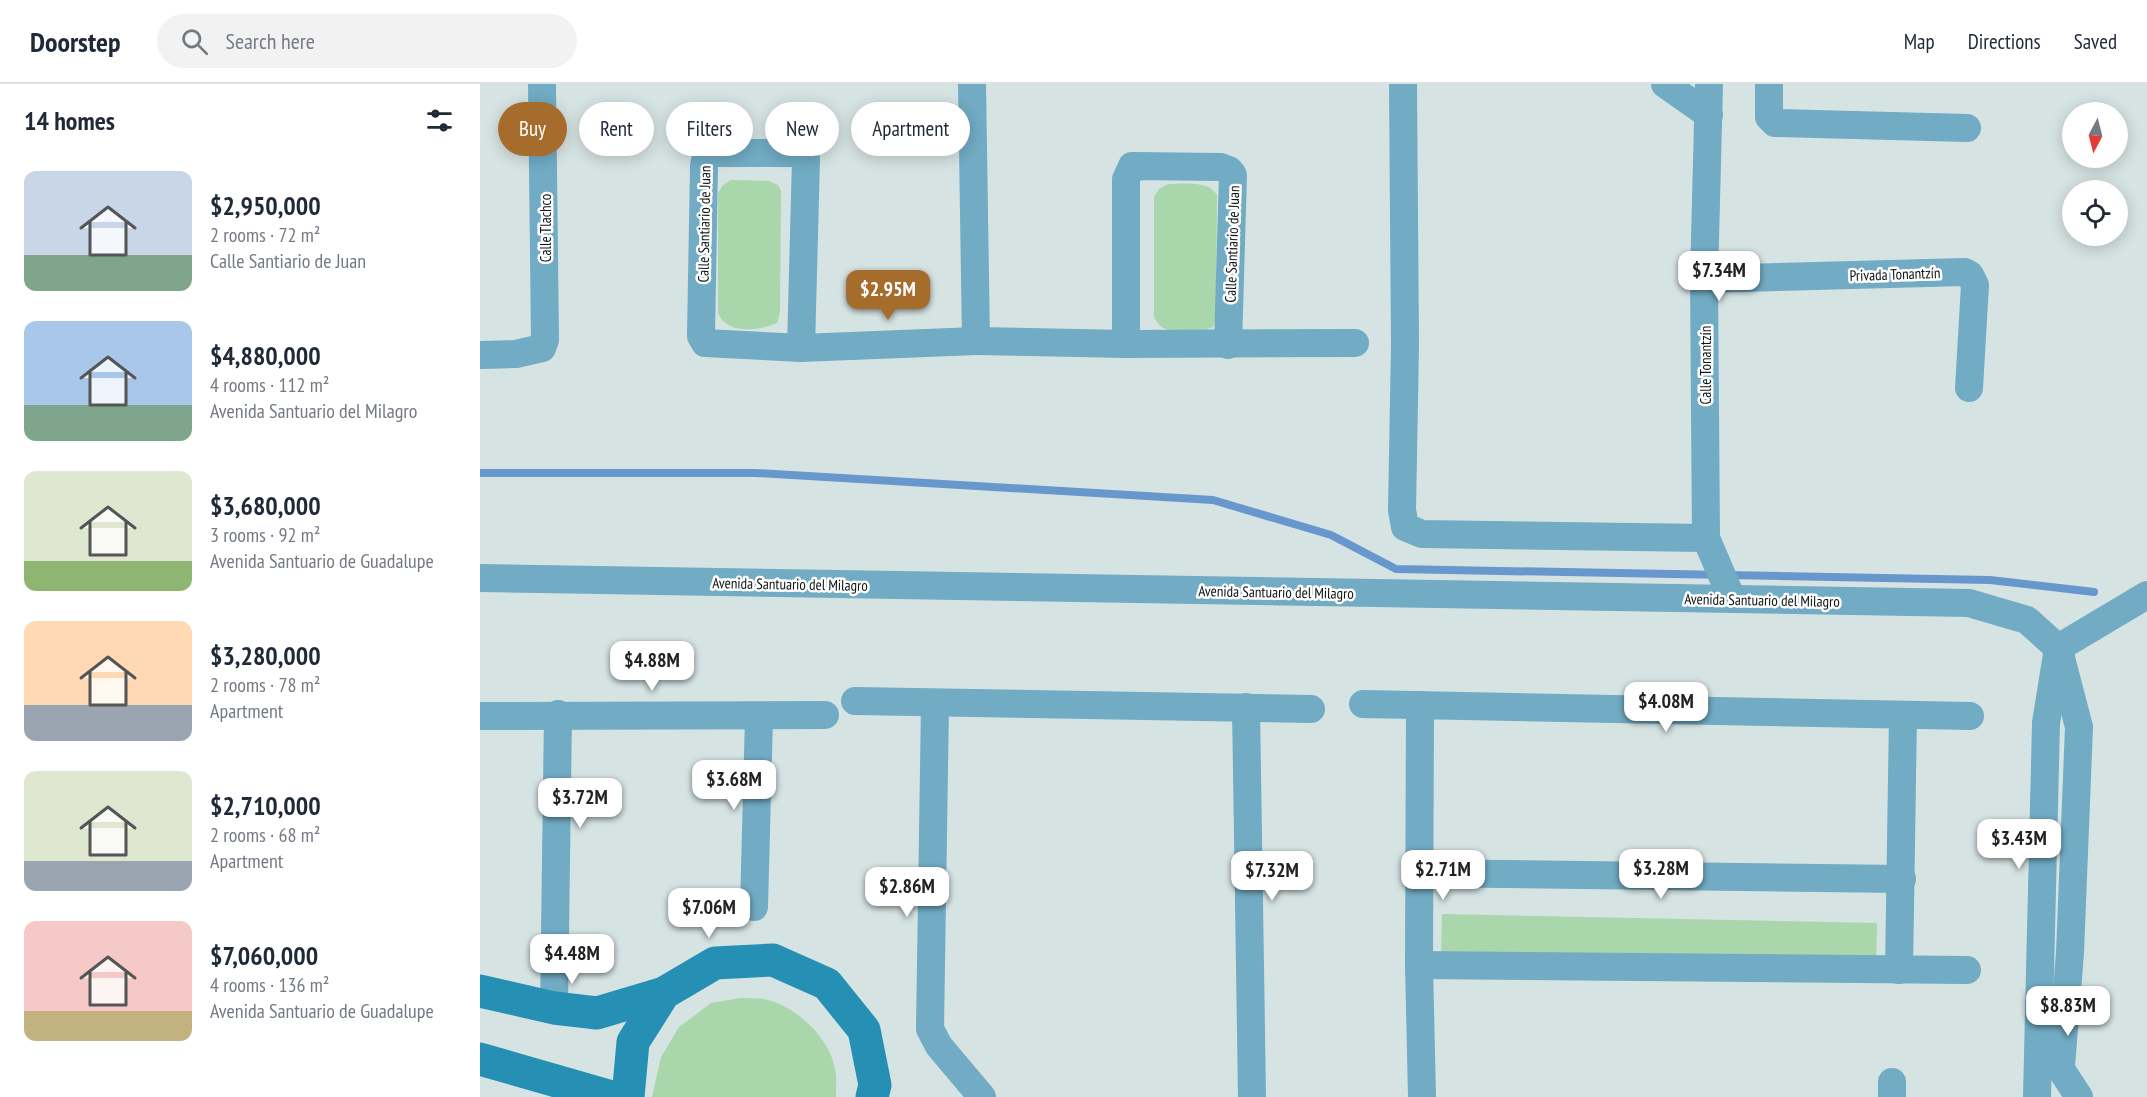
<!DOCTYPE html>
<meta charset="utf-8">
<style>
body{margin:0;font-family:"PT Sans Narrow",sans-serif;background:#f2f2f3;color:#1f2937;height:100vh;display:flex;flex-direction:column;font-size:22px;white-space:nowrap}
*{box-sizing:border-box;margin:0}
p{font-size:20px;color:#747a83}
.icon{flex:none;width:33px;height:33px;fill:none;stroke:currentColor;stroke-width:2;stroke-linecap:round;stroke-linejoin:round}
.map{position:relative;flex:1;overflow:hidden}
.sheet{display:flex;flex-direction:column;background:#fff;width:480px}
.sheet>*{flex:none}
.hud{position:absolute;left:18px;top:18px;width:570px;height:54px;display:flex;gap:12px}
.needle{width:39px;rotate:187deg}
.tools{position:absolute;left:1582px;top:18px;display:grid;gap:12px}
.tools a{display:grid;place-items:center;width:66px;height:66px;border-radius:50%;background:#fff;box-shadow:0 3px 15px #0003;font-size:30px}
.price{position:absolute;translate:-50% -51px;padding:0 14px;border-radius:12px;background:#fff;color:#222;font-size:20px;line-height:39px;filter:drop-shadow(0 2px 3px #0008)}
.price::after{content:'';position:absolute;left:50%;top:36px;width:18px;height:14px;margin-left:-9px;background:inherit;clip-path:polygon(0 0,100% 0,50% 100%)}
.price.selected{background:#a66c2c;color:#fff}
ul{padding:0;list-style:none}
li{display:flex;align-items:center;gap:18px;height:150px;padding:0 24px}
li span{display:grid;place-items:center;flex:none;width:168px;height:120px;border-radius:12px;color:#555}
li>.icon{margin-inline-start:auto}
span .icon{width:72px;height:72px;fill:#fffc;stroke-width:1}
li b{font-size:26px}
h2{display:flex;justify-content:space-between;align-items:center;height:72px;padding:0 24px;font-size:26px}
.pill{padding:0 21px;border-radius:27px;background:#fff;box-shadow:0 3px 15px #0003;font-size:21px;line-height:54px}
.pill.selected{background:#a66c2c;color:#fff}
header{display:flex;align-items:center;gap:36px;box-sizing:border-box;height:84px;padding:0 30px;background:#fff;border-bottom:2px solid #e0e1e3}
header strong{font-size:28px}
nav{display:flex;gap:33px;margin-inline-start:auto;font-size:21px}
.search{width:420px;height:54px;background:#f2f2f3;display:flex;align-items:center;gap:15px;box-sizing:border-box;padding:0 21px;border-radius:33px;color:#747a83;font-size:22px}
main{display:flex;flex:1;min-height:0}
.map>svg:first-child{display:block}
.green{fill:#a9d6aa}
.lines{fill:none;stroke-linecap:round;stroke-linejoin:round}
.stream{stroke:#6897ce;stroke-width:8}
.street{stroke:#71abc4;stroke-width:28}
.secondary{stroke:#2690b4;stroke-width:33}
.labels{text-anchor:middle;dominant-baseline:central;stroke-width:5;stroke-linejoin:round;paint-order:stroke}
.street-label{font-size:15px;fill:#0f1414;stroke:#fff}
</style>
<header>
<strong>Doorstep</strong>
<div class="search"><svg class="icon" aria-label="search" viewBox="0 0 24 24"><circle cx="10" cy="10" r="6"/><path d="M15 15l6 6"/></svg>Search here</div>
<nav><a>Map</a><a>Directions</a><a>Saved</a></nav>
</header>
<main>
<section class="sheet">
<h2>14 homes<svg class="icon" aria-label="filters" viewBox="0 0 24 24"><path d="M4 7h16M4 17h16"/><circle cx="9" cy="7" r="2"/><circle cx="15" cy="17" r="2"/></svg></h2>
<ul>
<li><span style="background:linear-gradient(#c9d6e8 70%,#7fa58c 0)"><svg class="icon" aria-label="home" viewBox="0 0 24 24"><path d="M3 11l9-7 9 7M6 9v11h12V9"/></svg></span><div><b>$2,950,000</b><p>2 rooms · 72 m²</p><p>Calle Santiario de Juan</p></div></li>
<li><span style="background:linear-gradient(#a9c7e8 70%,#7fa58c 0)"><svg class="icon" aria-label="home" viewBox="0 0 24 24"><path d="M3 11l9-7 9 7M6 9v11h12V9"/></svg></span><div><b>$4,880,000</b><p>4 rooms · 112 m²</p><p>Avenida Santuario del Milagro</p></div></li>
<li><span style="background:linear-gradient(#dfe7d0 75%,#8fb573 0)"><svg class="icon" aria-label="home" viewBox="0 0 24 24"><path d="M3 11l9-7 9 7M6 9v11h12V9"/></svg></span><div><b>$3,680,000</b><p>3 rooms · 92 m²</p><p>Avenida Santuario de Guadalupe</p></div></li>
<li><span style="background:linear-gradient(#ffd9b3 70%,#9aa5b1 0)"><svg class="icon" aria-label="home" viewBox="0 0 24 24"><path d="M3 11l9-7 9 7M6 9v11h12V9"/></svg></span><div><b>$3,280,000</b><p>2 rooms · 78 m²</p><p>Apartment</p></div></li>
<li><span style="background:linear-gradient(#dfe7d0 75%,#9aa5b1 0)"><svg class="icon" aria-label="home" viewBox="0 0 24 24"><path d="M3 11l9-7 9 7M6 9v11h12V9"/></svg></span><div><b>$2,710,000</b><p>2 rooms · 68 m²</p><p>Apartment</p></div></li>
<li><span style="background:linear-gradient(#f6c9c9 75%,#c2b280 0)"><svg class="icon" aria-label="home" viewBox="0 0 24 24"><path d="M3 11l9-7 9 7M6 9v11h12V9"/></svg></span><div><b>$7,060,000</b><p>4 rooms · 136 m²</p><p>Avenida Santuario de Guadalupe</p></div></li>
</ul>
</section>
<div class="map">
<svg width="1667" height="1013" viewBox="0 0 1667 1013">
<rect width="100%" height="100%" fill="#d6e3e3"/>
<g class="green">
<path d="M251,96L289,97L298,101L301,107L300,228L297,239C278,247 247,251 238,229V109L243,101Z"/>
<path d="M688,100C703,100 728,96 737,111L736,232L733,243C714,251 683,254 674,233V113L679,105Z"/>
<path d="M962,830L1397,839L1396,885L961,877Z"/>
<path d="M261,914C268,914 277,914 284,915C315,921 350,954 355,985C357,994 356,1004 356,1013H172L181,973L199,943L231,919Z"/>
</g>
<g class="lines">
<path class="stream" d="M0,389H276L733,416L851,451L916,485L1510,496L1614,508"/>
<g class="street">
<path d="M492,0L496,257L646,260L875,259"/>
<path d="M923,0L925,261L922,426L925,443L942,450L1226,454"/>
<path d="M1185,0L1229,31"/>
<path d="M1229,0L1224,195L1226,454L1252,515"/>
<path d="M1289,0V33L1295,39L1487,44"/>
<path d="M1224,195L1485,188L1490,191L1495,201L1489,304"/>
<path d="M646,260V95L652,82L741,83L749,86L753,91L748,261"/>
<path d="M321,264L326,75L317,69H230L226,72L224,82L221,252L225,259L321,264L496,257"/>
<path d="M0,271L36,270L62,264L65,256L62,0"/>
<path d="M0,494L1489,519L1547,536L1578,564"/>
<path d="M375,617L831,625"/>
<path d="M455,620L450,945L459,962L502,1013"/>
<path d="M883,620L1490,632"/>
<path d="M940,621L939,881L942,1013"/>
<path d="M766,623L772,1013"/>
<path d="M0,632L345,631"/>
<path d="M940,789L1422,795"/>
<path d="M274,823L279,633"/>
<path d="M939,881L1487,886"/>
<path d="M1419,886L1423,631"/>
<path d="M74,924L78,630"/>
<path d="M1569,967L1599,1013"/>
<path d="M1581,982L1590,869L1599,643L1581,574"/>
<path d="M1412,1013V998"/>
<path d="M1557,1013L1566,639L1578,564L1667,511"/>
</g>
<g class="secondary">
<path d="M0,907L74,924L117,929L184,909"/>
<path d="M0,975L132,1013"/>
<path d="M148,1013L153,958L184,909L235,879L293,876L347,900L384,946L395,1001L392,1013"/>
</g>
</g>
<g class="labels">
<g class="street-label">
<text transform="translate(224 140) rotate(-89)">Calle Santiario de Juan</text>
<text transform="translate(65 144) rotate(-90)">Calle Tlachco</text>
<text transform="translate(752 160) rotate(-88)">Calle Santiario de Juan</text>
<text transform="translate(1415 190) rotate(-2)">Privada Tonantzín</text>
<text transform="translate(1225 281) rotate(-90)">Calle Tonantzín</text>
<text transform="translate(310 500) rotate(1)">Avenida Santuario del Milagro</text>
<text transform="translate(796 508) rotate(1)">Avenida Santuario del Milagro</text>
<text transform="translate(1282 516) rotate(1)">Avenida Santuario del Milagro</text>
</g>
</g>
</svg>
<div class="tools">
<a><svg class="needle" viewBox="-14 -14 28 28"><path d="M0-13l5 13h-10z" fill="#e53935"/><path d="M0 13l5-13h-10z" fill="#747a83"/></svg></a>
<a><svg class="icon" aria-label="locate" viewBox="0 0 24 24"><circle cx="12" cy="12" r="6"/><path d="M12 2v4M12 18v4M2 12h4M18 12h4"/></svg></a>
</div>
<b class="price" style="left:1239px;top:218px">$7.34M</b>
<b class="price selected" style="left:408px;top:237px">$2.95M</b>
<b class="price" style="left:172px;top:608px">$4.88M</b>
<b class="price" style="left:1186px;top:649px">$4.08M</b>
<b class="price" style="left:254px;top:727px">$3.68M</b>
<b class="price" style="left:100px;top:745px">$3.72M</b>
<b class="price" style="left:1539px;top:786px">$3.43M</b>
<b class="price" style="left:1181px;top:816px">$3.28M</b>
<b class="price" style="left:963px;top:817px">$2.71M</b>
<b class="price" style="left:792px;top:818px">$7.32M</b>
<b class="price" style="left:427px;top:834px">$2.86M</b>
<b class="price" style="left:229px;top:855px">$7.06M</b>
<b class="price" style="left:92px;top:901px">$4.48M</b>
<b class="price" style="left:1588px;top:953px">$8.83M</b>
<div class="hud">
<a class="pill selected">Buy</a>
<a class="pill">Rent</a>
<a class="pill">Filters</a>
<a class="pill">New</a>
<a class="pill">Apartment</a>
</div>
</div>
</main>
